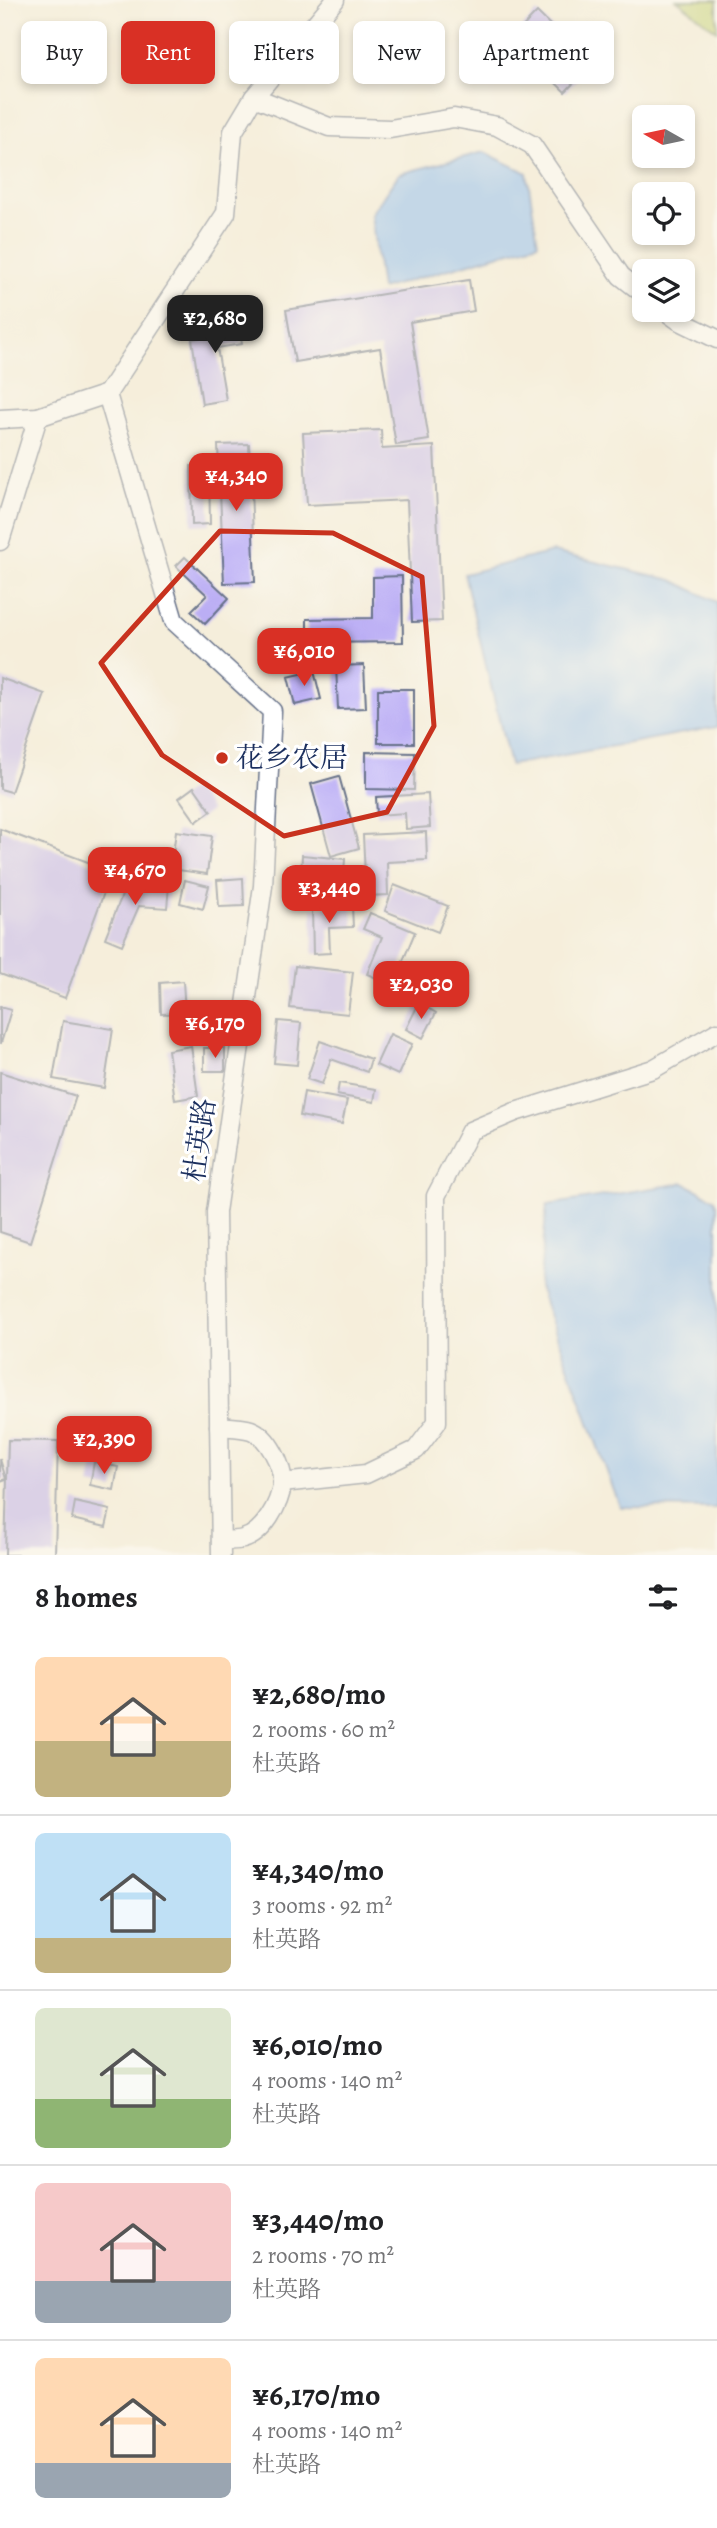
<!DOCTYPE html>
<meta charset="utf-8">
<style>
body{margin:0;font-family:Alegreya,"Noto Serif SC",serif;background:#f6f6f6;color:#202124;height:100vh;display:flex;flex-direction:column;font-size:26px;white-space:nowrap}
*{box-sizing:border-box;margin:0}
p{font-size:23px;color:#757577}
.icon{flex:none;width:38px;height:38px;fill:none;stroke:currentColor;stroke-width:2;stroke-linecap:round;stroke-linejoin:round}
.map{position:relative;height:1555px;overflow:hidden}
.drawer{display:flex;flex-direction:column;background:#fff;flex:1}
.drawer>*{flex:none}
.hud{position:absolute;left:21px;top:21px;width:676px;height:63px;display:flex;gap:14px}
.needle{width:46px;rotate:279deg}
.tools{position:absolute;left:632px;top:105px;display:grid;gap:14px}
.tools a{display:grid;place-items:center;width:63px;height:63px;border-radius:10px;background:#fff;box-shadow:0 4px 10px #0003;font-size:35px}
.price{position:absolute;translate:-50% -60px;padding:0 16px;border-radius:14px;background:#d93025;color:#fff;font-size:23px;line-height:46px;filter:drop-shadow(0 2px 4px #0008)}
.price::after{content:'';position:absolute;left:50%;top:42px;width:21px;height:16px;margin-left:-10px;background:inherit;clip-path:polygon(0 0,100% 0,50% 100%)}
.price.selected{background:#222;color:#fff}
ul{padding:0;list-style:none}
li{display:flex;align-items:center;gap:21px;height:175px;padding:0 35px}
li+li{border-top:2px solid #e0e0e0}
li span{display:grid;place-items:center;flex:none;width:196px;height:140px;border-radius:10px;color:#555}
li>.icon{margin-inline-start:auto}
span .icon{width:84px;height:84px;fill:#fffc;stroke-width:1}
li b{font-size:30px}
h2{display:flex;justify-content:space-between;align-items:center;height:84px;padding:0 35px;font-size:30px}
.pill{padding:0 24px;border-radius:10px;background:#fff;box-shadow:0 4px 10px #0003;font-size:24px;line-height:63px}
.pill.selected{background:#d93025;color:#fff}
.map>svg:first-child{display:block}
.green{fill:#c0d072;stroke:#6e8068;stroke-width:2}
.water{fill:#88bbf6;stroke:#5275aa;stroke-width:2}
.building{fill:#bbaef4}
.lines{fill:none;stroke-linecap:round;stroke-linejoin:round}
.minor-casing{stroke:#67728a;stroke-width:21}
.minor{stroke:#fff;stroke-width:18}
.marked{fill:none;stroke:#c8321e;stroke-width:5;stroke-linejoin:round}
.poi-dot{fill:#c8321e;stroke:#fff;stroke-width:2.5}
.labels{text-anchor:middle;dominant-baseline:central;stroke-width:6;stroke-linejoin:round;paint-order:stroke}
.poi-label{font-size:28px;fill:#1b2f5e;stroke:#fff;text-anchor:start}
.street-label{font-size:28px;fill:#1b2f5e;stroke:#fff}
</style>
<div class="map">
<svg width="717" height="1555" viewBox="0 0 717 1555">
<rect width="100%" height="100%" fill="#fff"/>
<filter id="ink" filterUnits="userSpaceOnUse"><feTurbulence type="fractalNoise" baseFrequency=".0143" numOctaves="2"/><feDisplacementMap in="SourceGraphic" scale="14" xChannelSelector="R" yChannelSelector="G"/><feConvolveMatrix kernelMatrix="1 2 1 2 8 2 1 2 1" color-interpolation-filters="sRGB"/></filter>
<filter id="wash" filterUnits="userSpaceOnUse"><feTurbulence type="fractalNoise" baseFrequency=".00686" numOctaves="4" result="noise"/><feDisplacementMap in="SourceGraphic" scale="28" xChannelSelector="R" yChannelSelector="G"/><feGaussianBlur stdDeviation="1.57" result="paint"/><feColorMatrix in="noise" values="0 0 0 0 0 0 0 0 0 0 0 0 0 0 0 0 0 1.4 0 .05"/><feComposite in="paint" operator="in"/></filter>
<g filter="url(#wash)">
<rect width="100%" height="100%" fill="#f5eedb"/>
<path class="green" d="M677,0H717V31Z"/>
<g class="water">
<path d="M484,152L527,173L538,243L381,289L371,214L399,174Z"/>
<path d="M553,552L672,580L717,602V727L510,765L464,574Z"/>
<path d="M684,1183L714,1199L717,1207V1508L620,1507L539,1287L547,1205Z"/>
</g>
<g id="blocks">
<g class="building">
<path d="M537,12L591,65L565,92L511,39Z"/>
<path d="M469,280L474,311L410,322L429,440L396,445L380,348L295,362L286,310Z"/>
<path d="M236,311L242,344L217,348L226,400L202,404L192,339L211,336L208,315Z"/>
<path d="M381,430L382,449L434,446L442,621L412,622L407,500L307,505L303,433Z"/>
<path d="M249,444L255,582L224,583L218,445Z"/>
<path d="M209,465L210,524L192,525L191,466Z"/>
<path d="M185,557L229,598L205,624L191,611L207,595L176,566Z"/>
<path d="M402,576L403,642L307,643V619L373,618V577Z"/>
<path d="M364,665L366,708L338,709L336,666Z"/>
<path d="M314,671L321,699L295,705L288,677Z"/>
<path d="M0,678L45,694L11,792L0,789Z"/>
<rect x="378" y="689" width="36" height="54"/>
<path d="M366,752L415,753L414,790L366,789Z"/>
<path d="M339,776L359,848L331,856L311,784Z"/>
<path d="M194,787L211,811L196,822L179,798Z"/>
<path d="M428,794L430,827L406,829L405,813L377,815L376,797Z"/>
<path d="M0,829L112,871L65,998L0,974Z"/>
<path d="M176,831L212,836L207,874L171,869Z"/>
<path d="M426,832L427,860L387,862L388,895L366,896L363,835Z"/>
<path d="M302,855L345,859L344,872L357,873L355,904L317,902L320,875L301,874Z"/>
<path d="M243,878L244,906L219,907L217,880Z"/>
<path d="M185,880L209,886L203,909L180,903Z"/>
<path d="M127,883L169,886L167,908L139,906L122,945L105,938Z"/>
<path d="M394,885L448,906L438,932L385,911Z"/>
<path d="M352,906L353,927L329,928L330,953L313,954L312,908Z"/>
<path d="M370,913L415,932L393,985L367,974L382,937L363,929Z"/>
<path d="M295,966L353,972L348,1014L290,1008Z"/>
<path d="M183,981L185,1013L161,1014L160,983Z"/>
<path d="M419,1003L436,1013L423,1038L406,1029Z"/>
<path d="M0,1007L11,1010L1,1043H0Z"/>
<path d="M63,1021L113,1029L104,1088L53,1079Z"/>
<path d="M278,1021L301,1023L297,1065L274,1063Z"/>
<path d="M390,1034L412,1044L398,1075L376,1065Z"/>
<path d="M320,1041L371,1059L367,1072L331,1059L322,1084L307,1079Z"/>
<path d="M191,1046L198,1096L175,1100L168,1050Z"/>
<rect x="204" y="1048" width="21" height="23"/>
<path d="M0,1072L76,1096L30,1242L0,1232Z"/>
<path d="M339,1083L376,1089L374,1102L337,1095Z"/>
<path d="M304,1092L347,1100L342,1124L300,1116Z"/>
<path d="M8,1440L58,1441L55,1555H5Z"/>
<path d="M0,1459L6,1479L0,1481Z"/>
<path d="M94,1462L118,1467L114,1490L90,1485Z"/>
<path d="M75,1502L110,1510L106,1527L72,1519Z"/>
</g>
</g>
</g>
<g filter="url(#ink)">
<use href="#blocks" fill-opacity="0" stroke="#67728a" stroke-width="2"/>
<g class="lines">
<defs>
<g id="minor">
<path d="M254,97L329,127L390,129L454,118L497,126L532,145L621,276L644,294"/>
<path d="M664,310L678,320L717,339"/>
<path d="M107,394L226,213L233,132L254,97L335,0"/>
<path d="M0,419L38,417L107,394L174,621L272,711L263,886L216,1212L221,1555"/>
<path d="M0,541L38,417"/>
<path d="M219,1426C229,1427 242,1427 251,1430C268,1436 284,1467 282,1484C280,1504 263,1534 243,1539C236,1541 228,1540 221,1541"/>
<path d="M282,1483L366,1474L416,1450L437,1422L436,1196L470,1131L515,1112L653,1069L717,1032"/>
</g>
</defs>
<use href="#minor" class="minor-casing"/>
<use href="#minor" class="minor"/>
</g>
</g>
<path d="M0 0H717V1555H0ZM220,531L333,533L422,577L434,726L387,812L284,836L162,755L101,663Z" fill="#f5eedb" fill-opacity=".55" fill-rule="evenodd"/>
<path class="marked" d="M220,531L333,533L422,577L434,726L387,812L284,836L162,755L101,663Z"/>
<circle class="poi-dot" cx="222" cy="758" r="7"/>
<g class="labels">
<g class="poi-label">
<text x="236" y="758">花乡农居</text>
</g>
<g class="street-label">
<text transform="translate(200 1140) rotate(-82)">杜英路</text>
</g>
</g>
</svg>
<div class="tools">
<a><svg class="needle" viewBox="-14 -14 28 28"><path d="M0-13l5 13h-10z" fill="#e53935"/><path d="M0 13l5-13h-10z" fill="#757577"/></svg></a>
<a><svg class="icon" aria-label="locate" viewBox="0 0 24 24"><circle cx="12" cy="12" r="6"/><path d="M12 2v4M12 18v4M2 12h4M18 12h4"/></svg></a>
<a><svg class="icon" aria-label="layers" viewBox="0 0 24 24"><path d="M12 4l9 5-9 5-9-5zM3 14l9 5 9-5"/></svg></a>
</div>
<b class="price selected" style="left:215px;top:355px">¥2,680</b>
<b class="price" style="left:236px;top:513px">¥4,340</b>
<b class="price" style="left:304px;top:688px">¥6,010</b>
<b class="price" style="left:135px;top:907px">¥4,670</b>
<b class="price" style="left:329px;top:925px">¥3,440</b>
<b class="price" style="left:421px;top:1021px">¥2,030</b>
<b class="price" style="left:215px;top:1060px">¥6,170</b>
<b class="price" style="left:104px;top:1476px">¥2,390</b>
<div class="hud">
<a class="pill">Buy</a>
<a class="pill selected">Rent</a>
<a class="pill">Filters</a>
<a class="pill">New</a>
<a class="pill">Apartment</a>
</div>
</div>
<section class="drawer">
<h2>8 homes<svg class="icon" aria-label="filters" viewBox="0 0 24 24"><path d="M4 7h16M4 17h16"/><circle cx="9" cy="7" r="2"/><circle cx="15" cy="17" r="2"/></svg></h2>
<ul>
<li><span style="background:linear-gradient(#ffd9b3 60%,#c2b280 0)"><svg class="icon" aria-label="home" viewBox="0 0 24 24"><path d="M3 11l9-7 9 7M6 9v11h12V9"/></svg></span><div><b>¥2,680/mo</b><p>2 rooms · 60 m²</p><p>杜英路</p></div></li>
<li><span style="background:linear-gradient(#bfe0f5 75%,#c2b280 0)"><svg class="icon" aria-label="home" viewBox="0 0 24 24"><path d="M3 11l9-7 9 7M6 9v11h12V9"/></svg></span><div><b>¥4,340/mo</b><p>3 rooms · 92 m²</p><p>杜英路</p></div></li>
<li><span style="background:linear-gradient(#dfe7d0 65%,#8fb573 0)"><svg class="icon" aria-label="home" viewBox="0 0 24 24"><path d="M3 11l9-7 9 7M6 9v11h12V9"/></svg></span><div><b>¥6,010/mo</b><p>4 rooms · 140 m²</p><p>杜英路</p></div></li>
<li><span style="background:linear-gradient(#f6c9c9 70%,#9aa5b1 0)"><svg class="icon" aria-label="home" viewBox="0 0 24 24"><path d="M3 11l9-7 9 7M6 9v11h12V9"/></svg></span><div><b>¥3,440/mo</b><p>2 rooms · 70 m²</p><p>杜英路</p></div></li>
<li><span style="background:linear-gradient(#ffd9b3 75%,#9aa5b1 0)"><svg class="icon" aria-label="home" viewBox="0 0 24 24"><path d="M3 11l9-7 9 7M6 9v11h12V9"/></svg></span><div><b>¥6,170/mo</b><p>4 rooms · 140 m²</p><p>杜英路</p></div></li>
</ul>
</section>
